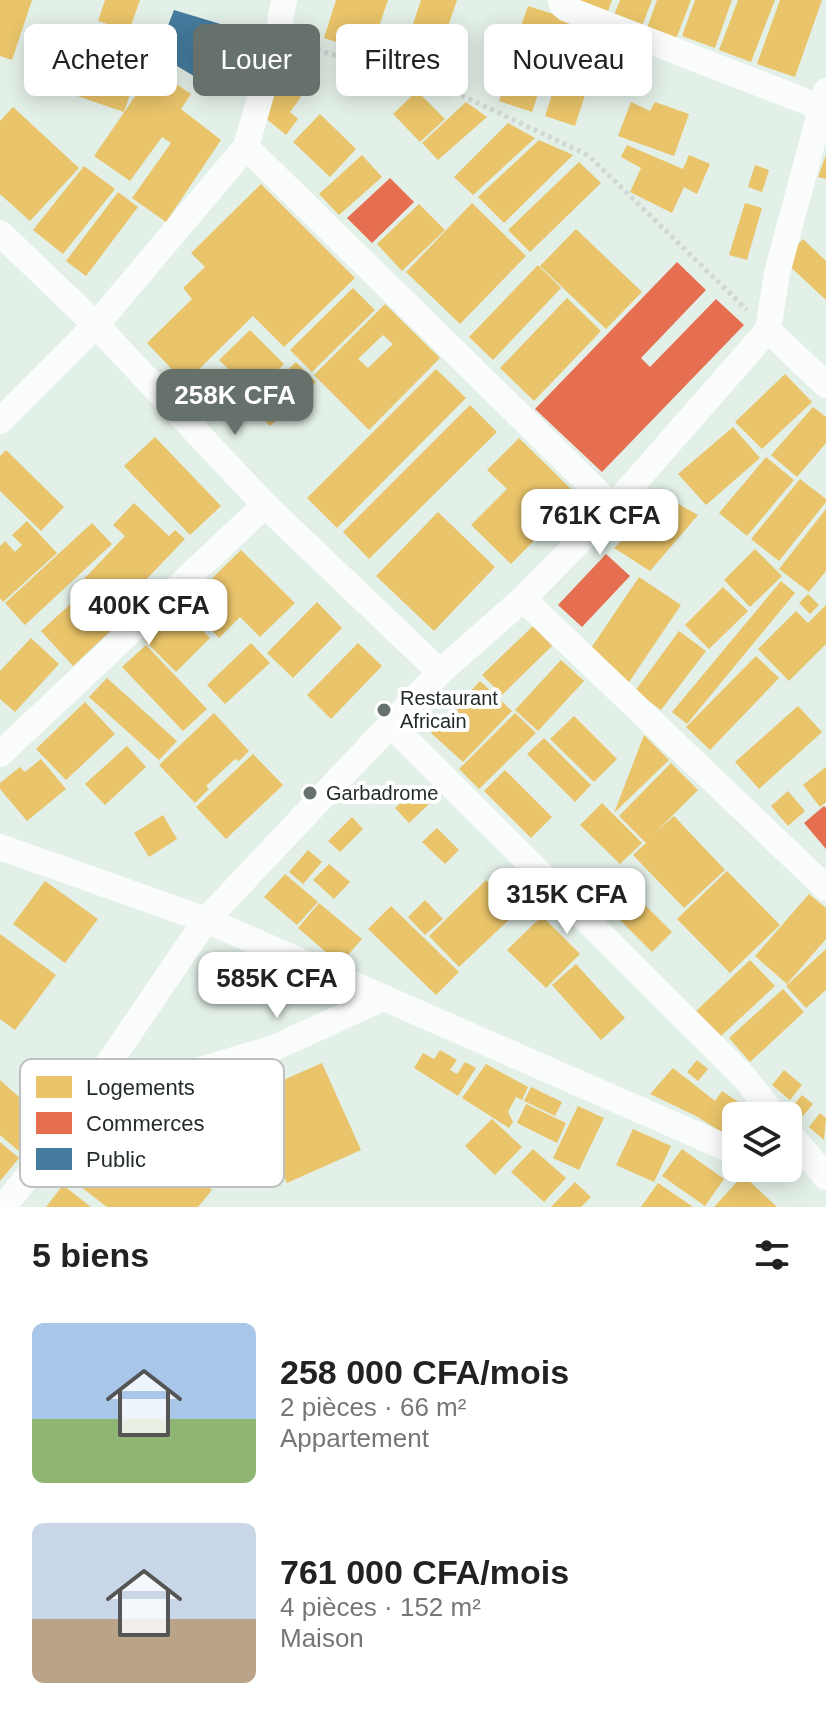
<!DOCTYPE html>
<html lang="fr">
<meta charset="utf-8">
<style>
body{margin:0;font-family:Helvetica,sans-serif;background:#f2f2f2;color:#222;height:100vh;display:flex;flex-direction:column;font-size:30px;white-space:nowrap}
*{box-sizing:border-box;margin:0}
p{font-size:26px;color:#767676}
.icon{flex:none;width:44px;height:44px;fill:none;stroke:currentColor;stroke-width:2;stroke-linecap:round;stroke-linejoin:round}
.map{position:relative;height:1207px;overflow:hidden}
.side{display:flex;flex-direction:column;background:#fff;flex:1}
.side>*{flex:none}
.top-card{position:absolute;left:24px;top:24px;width:778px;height:72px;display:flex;gap:16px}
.fabs{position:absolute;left:722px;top:1102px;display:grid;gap:16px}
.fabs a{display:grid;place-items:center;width:80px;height:80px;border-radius:12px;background:#fff;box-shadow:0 4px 20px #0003;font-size:40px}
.price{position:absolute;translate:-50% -68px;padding:0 18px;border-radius:16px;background:#fff;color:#222;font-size:26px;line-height:52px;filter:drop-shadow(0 2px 4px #0008)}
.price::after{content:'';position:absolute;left:50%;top:48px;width:24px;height:18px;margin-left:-12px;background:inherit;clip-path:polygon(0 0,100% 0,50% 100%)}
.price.on{background:#67716b;color:#fff}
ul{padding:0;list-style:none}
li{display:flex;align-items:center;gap:24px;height:200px;padding:0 32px}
li span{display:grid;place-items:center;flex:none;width:224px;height:160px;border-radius:12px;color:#555}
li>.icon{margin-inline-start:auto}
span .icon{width:96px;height:96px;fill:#fffc;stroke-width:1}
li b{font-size:34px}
h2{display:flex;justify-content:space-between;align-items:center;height:96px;padding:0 32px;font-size:34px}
.chip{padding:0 28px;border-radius:12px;background:#fff;box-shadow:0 4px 20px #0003;font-size:28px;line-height:72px}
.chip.on{background:#67716b;color:#fff}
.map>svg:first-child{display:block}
.homes{fill:#e9c46a;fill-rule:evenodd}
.shops{fill:#e76f51}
.public{fill:#457b9d}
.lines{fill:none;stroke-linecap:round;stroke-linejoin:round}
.path{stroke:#d2d6d4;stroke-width:5;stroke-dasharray:4 4;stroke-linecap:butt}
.minor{stroke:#fbfdfc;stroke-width:26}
.poi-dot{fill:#67716b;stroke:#fff;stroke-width:3}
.labels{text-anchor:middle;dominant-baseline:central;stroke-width:8;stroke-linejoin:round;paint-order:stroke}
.poi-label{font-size:20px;fill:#242d28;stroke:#fff;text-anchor:start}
.key{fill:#fff;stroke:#bdc0be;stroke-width:2}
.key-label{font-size:22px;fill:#242d28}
</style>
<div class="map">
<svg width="826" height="1207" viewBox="0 0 826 1207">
<rect width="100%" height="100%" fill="#e3f0e8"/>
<g class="homes">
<path d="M0,0H32L12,60L0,56Z"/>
<path d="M105,0H140L129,31L98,21Z"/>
<path d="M336,0H388L370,53L324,38Z"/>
<path d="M421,0H457L436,62L404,51Z"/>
<path d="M572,0H612L606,17Z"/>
<path d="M620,0H652L642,26L614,15Z"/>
<path d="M657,0H691L676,39L647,28Z"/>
<path d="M695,0H732L715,48L682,36Z"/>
<path d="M738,0H775L751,62L719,50Z"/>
<path d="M780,0H822L795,77L757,64Z"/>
<path d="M528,6L575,21L564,53L542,46L545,37L520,29Z"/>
<path d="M520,41L552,52L532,112L499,101Z"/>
<path d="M567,49L597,58L575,126L545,116Z"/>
<path d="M62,54L135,79L124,112L51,87Z"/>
<path d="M154,69L191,94L181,109L221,140L166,222L132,198L171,143L162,137L130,181L94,156Z"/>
<path d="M282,82L301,97L290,112L298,119L286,135L258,112Z"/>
<path d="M417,91L445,119L420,142L393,114Z"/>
<path d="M466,102L487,117L438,160L422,143Z"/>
<path d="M631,102L650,111L655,102L689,114L674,156L618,136Z"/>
<path d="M13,107L79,168L30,221L0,194V121Z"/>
<path d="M320,114L356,149L330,177L293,142Z"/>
<path d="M508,123L535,138L473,195L454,177Z"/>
<path d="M539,140L573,155L504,223L478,197Z"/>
<path d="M627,145L683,169L689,155L710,164L697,194L684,187L672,213L630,192L641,168L621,157Z"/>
<path d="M362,155L382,177L339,215L319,194Z"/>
<path d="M826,155V179L818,177Z"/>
<path d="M579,162L601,183L530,252L508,230Z"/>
<path d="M755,165L769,170L762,192L748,187Z"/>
<path d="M84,166L115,189L63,254L33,230Z"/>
<path d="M261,184L355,278L284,347L253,316L185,383L147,343L192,299L183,288L205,267L191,253Z"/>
<path d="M118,192L138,207L86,276L66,261Z"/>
<path d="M472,203L526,256L460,324L406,272Z"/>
<path d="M745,203L762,208L747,260L729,255Z"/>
<path d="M419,204L445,230L402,271L377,244Z"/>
<path d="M576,229L642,292L606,329L540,266Z"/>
<path d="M803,239L826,261V300L783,260Z"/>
<path d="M538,265L561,288L493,360L469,337Z"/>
<path d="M353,288L375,310L312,372L290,350Z"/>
<path d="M567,298L601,331L534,401L500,368Z"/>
<path d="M385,304L440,358L369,430L314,375ZM383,335L393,344L368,368L358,359Z"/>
<path d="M250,330L284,364L253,393L219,360Z"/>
<path d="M296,362L316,382L270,426L250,406Z"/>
<path d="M436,369L466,398L337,528L307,498Z"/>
<path d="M785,374L812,402L762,449L735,422Z"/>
<path d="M470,405L497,432L369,559L343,532Z"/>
<path d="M813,407L826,417V443L797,477L771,455Z"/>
<path d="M733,427L760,458L706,505L678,474Z"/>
<path d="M155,437L221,506L190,535L124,466Z"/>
<path d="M519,438L578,496L511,564L471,525L507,489L487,470Z"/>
<path d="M6,450L64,507L41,531L0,491V456Z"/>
<path d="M766,457L794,480L747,536L719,513Z"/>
<path d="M800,479L826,499V502L779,561L751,539Z"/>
<path d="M666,497L698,515L650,571L614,548Z"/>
<path d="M134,503L169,536L175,530L185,539L115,612L82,581L125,536L113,525Z"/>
<path d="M826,509V571L809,592L779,569Z"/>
<path d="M438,512L495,567L434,631L376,576Z"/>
<path d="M27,521L57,553L3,602L0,598V546L5,541L15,552L22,545L12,535Z"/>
<path d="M92,523L112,544L25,625L5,603Z"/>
<path d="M755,549L782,576L750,607L724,580Z"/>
<path d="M241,550L295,603L260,637L240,617L219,638L186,604Z"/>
<path d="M639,577L681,605L629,682L587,654Z"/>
<path d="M781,581L795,593L687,724L672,712Z"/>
<path d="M723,587L748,611L709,649L685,625Z"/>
<path d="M88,588L120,622L73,666L41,631Z"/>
<path d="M808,594L819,605L810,614L799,603Z"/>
<path d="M317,602L342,628L293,678L267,653Z"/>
<path d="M826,605V644L789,681L758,649L796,611L808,623Z"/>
<path d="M180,607L210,638L176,672L145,641Z"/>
<path d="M533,626L552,646L502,695L482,675Z"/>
<path d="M679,631L706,651L661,710L635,691Z"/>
<path d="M31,638L59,664L15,712L0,699V671Z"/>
<path d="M251,643L270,663L225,704L207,685Z"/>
<path d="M358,643L382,666L331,719L307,695Z"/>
<path d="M146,645L207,709L183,731L122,667Z"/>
<path d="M756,656L779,678L710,750L686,727Z"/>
<path d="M561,660L584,681L538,731L515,710Z"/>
<path d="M107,678L177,741L159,760L89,697Z"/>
<path d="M480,681L512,711L463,762L431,733Z"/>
<path d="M85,702L115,734L66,780L36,749Z"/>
<path d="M798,706L822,732L759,789L735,762Z"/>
<path d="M214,713L249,751L239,761L235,759L206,786L209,789L195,803L159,765Z"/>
<path d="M515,713L536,733L479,789L459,769Z"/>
<path d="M574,716L617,759L594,782L550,739Z"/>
<path d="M644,735L669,760L614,813Z"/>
<path d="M544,738L591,785L575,802L527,754Z"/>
<path d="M127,746L146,767L105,805L85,784Z"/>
<path d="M253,754L283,785L226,839L196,807Z"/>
<path d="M41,759L66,789L27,821L0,789V783L20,767L25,772Z"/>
<path d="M671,763L698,790L655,833L674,816L725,870L684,908L633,855L646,843L619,816Z"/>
<path d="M826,767V802L820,807L803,785Z"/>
<path d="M505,770L552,817L531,838L484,791Z"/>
<path d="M416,789L429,804L409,823L395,808Z"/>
<path d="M788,791L805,811L788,826L771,806Z"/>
<path d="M602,803L642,843L620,864L580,825Z"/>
<path d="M163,815L177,839L149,857L134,833Z"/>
<path d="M352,817L363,829L340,852L328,841Z"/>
<path d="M437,828L459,850L445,864L422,842Z"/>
<path d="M308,850L322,862L303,884L289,872Z"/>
<path d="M329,864L350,882L334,899L313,880Z"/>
<path d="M727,871L780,925L730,973L677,919Z"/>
<path d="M285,874L318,902L297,925L264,897Z"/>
<path d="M617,877L672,932L652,952L597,897Z"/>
<path d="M486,880L517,912L459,967L429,936Z"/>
<path d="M45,881L98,919L65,963L13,924Z"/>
<path d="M809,894L826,908V939L787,984L755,956Z"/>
<path d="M425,900L443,919L425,935L408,917Z"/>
<path d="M319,903L362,939L340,964L298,928Z"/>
<path d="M391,906L459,972L436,995L368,929Z"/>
<path d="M542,916L580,954L546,988L507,950Z"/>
<path d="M0,934L56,975L15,1030L0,1019Z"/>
<path d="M826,949V990L806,1008L786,986Z"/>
<path d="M750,960L775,986L721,1036L696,1011Z"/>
<path d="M576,964L625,1018L601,1040L552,985Z"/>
<path d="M783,989L804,1012L750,1062L729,1038Z"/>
<path d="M440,1050L457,1060L450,1070L457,1074L465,1062L476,1068L458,1096L414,1068L423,1053L434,1059Z"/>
<path d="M697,1060L708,1069L698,1081L687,1072Z"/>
<path d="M322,1063L361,1150L287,1183L247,1096Z"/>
<path d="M486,1064L528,1087L522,1100L516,1097L508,1112L513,1122L509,1128L462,1098Z"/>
<path d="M673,1068L715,1101L722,1091L747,1108L741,1116H736V1141L696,1116L650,1094Z"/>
<path d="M784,1070L802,1085L790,1100L772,1085Z"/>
<path d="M0,1080L48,1123L21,1153L0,1135Z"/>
<path d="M531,1087L562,1102L555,1116L524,1101Z"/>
<path d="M802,1095L813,1104L803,1116L792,1107Z"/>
<path d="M526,1104L566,1123L557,1143L517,1123Z"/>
<path d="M578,1106L604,1118L579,1170L553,1158Z"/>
<path d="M820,1113L826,1118L824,1140L809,1127Z"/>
<path d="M492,1119L522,1147L495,1175L465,1146Z"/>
<path d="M130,1125L212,1190L198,1207H107L81,1187Z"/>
<path d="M633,1129L671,1146L654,1182L616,1165Z"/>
<path d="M0,1142L19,1158L0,1181Z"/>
<path d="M533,1149L566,1178L544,1202L511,1172Z"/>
<path d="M682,1149L724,1179L705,1206L662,1176Z"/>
<path d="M743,1175L777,1207H714Z"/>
<path d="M575,1182L591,1197L581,1207H551Z"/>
<path d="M658,1183L693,1207H641Z"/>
<path d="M63,1185L91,1207H46Z"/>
</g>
<g class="shops">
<path d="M390,178L414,202L372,243L347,218Z"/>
<path d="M677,262L706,290L641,358L650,367L716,299L744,325L602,472L535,409Z"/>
<path d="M606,554L630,576L582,627L558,605Z"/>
<path d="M824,806L826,808V849L804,823Z"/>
</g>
<path class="public" d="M174,10L247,32L214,88L157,54Z"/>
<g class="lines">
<path class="path" d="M301,46L433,82L588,155L747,310"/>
<g class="minor">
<path d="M561,0L562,5L567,9L820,107"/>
<path d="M246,147L277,39L284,0"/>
<path d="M0,233L96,325L265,505L440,672"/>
<path d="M768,330L826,385"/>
<path d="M0,421L96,325L246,147L613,507"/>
<path d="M523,599L826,888"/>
<path d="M392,726L744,1077L775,1116"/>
<path d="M0,754L265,505"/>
<path d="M0,847L206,920L736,1152"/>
<path d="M184,1075L274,1048L383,998"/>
<path d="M788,1132L826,1177"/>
<path d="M0,1206H4L51,1148L206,920L440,672L523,599L613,507L768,330L777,273L826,91"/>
</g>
</g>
<g class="poi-dot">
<circle cx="384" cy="710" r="8"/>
<circle cx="310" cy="793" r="8"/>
</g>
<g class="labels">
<g class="poi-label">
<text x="400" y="698">Restaurant<tspan x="400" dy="23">Africain</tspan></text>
<text x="326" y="793">Garbadrome</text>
</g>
</g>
<rect x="20" y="1059" width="264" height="128" rx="12" class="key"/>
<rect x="36" y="1076" width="36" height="22" fill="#e9c46a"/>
<rect x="36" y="1112" width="36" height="22" fill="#e76f51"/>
<rect x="36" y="1148" width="36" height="22" fill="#457b9d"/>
<g class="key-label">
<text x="86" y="1095">Logements</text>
<text x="86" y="1131">Commerces</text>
<text x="86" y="1167">Public</text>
</g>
</svg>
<div class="fabs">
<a><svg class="icon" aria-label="layers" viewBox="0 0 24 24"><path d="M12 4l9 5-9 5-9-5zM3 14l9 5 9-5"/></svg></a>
</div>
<b class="price on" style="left:235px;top:437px">258K CFA</b>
<b class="price" style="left:600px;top:557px">761K CFA</b>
<b class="price" style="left:149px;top:647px">400K CFA</b>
<b class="price" style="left:567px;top:936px">315K CFA</b>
<b class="price" style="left:277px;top:1020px">585K CFA</b>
<div class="top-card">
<a class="chip">Acheter</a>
<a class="chip on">Louer</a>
<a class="chip">Filtres</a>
<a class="chip">Nouveau</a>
</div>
</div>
<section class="side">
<h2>5 biens<svg class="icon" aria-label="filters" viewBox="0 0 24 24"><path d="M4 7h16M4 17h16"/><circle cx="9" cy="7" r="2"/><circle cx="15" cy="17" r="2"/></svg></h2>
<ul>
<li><span style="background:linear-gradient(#a9c7e8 60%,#8fb573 0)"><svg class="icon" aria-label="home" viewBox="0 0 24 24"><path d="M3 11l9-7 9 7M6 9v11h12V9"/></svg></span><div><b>258 000 CFA/mois</b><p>2 pièces · 66 m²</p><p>Appartement</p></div></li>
<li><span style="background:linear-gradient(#c9d6e8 60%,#b9a48a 0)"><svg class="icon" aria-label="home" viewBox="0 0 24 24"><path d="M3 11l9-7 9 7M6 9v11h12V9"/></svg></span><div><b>761 000 CFA/mois</b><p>4 pièces · 152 m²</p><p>Maison</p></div></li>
</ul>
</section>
